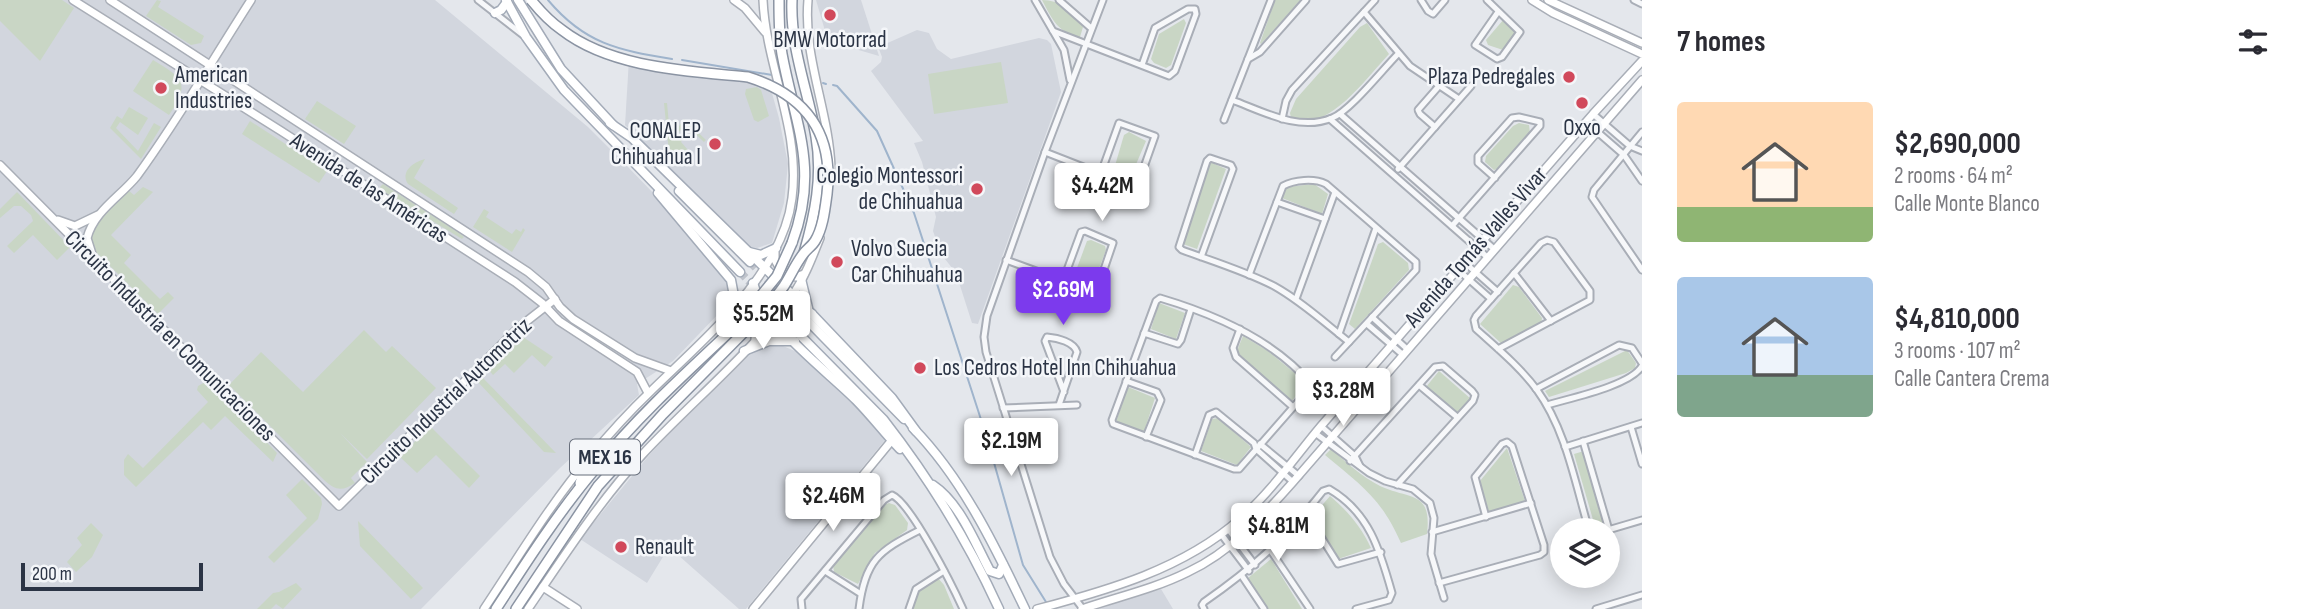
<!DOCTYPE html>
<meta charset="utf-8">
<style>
body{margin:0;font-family:"Sofia Sans Condensed",sans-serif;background:#f7f7f7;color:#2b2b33;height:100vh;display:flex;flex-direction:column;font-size:26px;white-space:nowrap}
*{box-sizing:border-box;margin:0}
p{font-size:23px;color:#7c7c81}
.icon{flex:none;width:38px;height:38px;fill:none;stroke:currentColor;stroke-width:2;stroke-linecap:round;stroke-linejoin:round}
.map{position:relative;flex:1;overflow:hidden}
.panel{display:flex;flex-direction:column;background:#fff;width:665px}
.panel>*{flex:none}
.buttons{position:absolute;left:1550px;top:518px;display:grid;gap:14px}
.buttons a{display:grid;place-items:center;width:70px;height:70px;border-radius:50%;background:#fff;box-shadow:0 4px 18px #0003;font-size:35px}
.scale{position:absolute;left:21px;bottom:18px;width:182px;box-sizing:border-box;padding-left:7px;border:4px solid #2b3445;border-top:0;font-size:19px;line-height:24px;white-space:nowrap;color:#2b3445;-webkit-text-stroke:5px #f4f6f9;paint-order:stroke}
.price{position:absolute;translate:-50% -60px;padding:0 16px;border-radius:7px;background:#fff;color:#222;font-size:23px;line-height:46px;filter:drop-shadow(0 2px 4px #0008)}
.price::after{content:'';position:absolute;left:50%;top:42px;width:21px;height:16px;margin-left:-10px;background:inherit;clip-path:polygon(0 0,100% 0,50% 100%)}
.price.active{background:#7c3aed;color:#fff}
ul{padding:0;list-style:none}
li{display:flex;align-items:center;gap:21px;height:175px;padding:0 35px}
li span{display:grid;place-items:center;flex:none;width:196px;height:140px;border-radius:7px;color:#555}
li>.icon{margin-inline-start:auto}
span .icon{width:84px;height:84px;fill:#fffc;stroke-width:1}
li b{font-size:30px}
h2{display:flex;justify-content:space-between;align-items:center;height:84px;padding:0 35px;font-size:30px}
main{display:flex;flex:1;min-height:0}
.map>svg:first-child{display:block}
.built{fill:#d2d6de}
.green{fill:#c9d6c5}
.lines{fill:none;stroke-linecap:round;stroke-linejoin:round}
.stream{stroke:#9fb4cc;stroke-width:2}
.primary-tunnel{stroke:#bfc3cb;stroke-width:8;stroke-dasharray:8 4;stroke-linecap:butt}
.street-casing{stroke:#a9aeb7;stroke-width:9}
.secondary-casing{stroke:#a9aeb7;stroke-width:10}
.primary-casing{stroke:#a3abb8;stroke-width:11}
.highway-casing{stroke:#8b94a3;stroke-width:12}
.street{stroke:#f7f8fa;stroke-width:5}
.secondary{stroke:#fff;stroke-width:7}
.primary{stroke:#fff;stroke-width:8}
.highway{stroke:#fff;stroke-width:9}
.highway-bridge-casing{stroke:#8b94a3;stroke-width:12;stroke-linecap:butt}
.highway-bridge{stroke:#fff;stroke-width:9}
.poi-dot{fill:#d1495b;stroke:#f4f6f9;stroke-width:2.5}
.labels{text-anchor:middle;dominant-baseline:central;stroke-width:5;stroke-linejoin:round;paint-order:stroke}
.shield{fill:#f4f6f9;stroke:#676e7b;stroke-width:2}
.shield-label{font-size:21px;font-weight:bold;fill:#2b3445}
.poi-label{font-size:23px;fill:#2b3445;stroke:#f4f6f9;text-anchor:start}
.street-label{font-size:23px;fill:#2b3445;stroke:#f4f6f9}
</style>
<main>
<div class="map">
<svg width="1642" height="609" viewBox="0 0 1642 609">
<rect width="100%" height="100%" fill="#e4e7ec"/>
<g class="built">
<path d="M0,0H435L588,127L626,165L659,199L729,282V298L724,308L673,361L637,384L639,395L560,468L421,609H0Z"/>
<path d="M816,0H861L879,56L828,41Z"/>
<path d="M917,30L929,33L937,49L951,59L1039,38L1047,40L1051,44L1061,92L978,324L972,323L956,273L941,254L933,231L936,217L922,162L914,143L923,141L871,71L881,62L882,57L877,44L883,45Z"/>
<path d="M629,59L768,79L779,118L788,164L784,203L772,243L757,248L750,247L625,125Z"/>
<path d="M769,346H783L802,354L870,420L885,440L746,609H739L669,547L647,583L580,539L651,453L681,421L746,357L756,350Z"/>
<path d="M1161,589L1173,609H1099L1100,608Z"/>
</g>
<g class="green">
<path d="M0,0H62L74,8L40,61L0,21Z"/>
<path d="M157,0L161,1L158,7L204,36L201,43L191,45L146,16Z"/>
<path d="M1042,0C1061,0 1072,12 1083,27L1080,37C1058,33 1052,19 1042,0Z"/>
<path d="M1275,0H1301L1261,44L1260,43Z"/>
<path d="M1184,19L1186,23L1171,65L1166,68L1154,63L1151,59L1159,34Z"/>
<path d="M1504,19L1518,31L1506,49L1503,50L1488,45L1486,40Z"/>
<path d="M1367,23L1389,54C1368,76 1326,136 1291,118L1290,113L1296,99L1360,27Z"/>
<path d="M153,60C183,78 191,83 169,115L133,91Z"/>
<path d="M1001,62L1008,103L934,114L928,74Z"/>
<path d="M757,87L761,90L769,116L758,122L754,120L745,94L746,89Z"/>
<path d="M317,101L356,126L344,144L305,119Z"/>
<path d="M664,103H667L670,135H673L684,119L706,140L704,142L686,125L678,133L683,138L681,142L688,150L687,155L669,153Z"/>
<path d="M129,107L148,118L138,135L120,122L116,128L138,151L154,123L161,127L141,159L110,128L117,116L122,119Z"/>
<path d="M250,121L327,171L319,183L242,134Z"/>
<path d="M1519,123L1529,125L1530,133L1499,168L1494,170L1485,162L1486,156L1513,126Z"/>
<path d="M1129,132L1146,141L1131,176L1114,169L1124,135Z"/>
<path d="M425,159L414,178L458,208L454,214L408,184C400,172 413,162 425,159Z"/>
<path d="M1210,162L1226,169L1197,249L1183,244L1182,241Z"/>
<path d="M383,184L461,234L464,237L462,239L381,190L380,187Z"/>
<path d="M1314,184L1328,194L1322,214L1282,198L1287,187Z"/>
<path d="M143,187L153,192L111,235L131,255L124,263L160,299L168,292L174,298L158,314L95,251L90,240C94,220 116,205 129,191L134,195Z"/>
<path d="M17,192L70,247L57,260L33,235L14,253L7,246L33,221L31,215L21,206H14L0,218V209Z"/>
<path d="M484,209L489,212L486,217L512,234L516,229L521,232L523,228L525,230L512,252L473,227Z"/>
<path d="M1091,240L1105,246L1106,250L1094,282L1091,284L1074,276L1087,241Z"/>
<path d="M1383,242L1408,263L1409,270L1355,329L1349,324L1378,244Z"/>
<path d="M1513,285L1519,287L1542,318L1541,325L1502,344L1480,324Z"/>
<path d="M1159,303L1185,313L1176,339L1151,329Z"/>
<path d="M364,330L386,352L392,346L436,388L367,459L340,433L367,462L351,478L355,483C342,492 335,490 324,480L229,385L261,352L303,392Z"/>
<path d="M520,335L553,357L545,367L532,355L514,373L505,364L493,375L487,368Z"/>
<path d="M1243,336L1268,351L1307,383L1291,402L1236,353Z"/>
<path d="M1627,350L1636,363L1635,368L1626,373L1549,397L1545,391Z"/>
<path d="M1439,371L1471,399L1458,414L1426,387Z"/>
<path d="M482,377L556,453L544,452L477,381Z"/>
<path d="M207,381L277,453L273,462L225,416L211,430L203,422L136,487L124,475V460L128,454L143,468L208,402L197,390L198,386Z"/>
<path d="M1128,387L1155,398L1144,432L1116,422Z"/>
<path d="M1218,418L1251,447L1237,465L1201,451L1212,419Z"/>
<path d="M430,426L480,476L469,488L436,455L417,473L400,457Z"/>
<path d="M1507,448L1525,501L1489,512L1480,481Z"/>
<path d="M1331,449C1346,462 1362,477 1380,486C1410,500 1432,490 1427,534L1401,543C1381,498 1362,486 1325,455Z"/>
<path d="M1584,451L1606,529L1596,530L1574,454Z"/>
<path d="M302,479L321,498L322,504L318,519L274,563L268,557L307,518L286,495Z"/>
<path d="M1330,496C1348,511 1361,527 1371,548L1338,559L1312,517Z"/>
<path d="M889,503L895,505L908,523L907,530L875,553L858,584L834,572L833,565L883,505Z"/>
<path d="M358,521L423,588L411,599L360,546Z"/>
<path d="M91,523L103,535L92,557L76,572L67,562L82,545L77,538Z"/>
<path d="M1271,559L1302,609H1267L1248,578Z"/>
<path d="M938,578L944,585L954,609H911L916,589Z"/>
<path d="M296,583L302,589L283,609L276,604L271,609H257L273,593L279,592Z"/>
</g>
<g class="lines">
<g class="stream">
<path d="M548,0C585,44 618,50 672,59"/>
<path d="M682,60L772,75"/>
<path d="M823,83L826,84"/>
<path d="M833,85L837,86L877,131L914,213L987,438L1023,565L1046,602"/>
</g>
<g class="primary-tunnel">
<path d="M750,262L805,318"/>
<path d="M740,272L794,328"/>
</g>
<defs>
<g id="street">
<path d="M478,0L523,35"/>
<path d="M1035,0L1064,50L1070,80"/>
<path d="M1059,0L1091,28"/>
<path d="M1421,0L1428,11L1433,14L1445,0"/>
<path d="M1487,0L1520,32L1502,57L1497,59L1475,45L1498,12"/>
<path d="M1634,0L1642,4"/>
<path d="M1364,12L1410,66L1459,99"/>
<path d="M1053,31L1169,76L1175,71L1196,14L1195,9H1188L1155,28L1142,65"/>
<path d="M1248,59L1260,52L1306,0"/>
<path d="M1232,100C1262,111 1299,132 1332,118C1350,111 1383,69 1398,54"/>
<path d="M1340,114L1494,249"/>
<path d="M1593,114L1630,146L1642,151"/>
<path d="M1282,119L1286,101L1292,90L1375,0"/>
<path d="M1330,119L1487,257"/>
<path d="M1224,120L1271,0"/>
<path d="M1586,122L1624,155L1642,181"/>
<path d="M1435,127L1420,114L1418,110L1439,86"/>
<path d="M1642,132L1594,190L1592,197L1642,270"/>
<path d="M1045,152L1132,186L1138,184L1155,136L1119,123L1101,173"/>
<path d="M1398,169L1471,86"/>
<path d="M1277,202L1325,219"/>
<path d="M1452,226L1540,126V122L1519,117L1512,118L1478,156V163L1495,178"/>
<path d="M1201,257L1233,169L1231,165L1210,158L1207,161L1179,247L1182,250C1212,261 1245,271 1274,286C1301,301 1325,323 1349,342"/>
<path d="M1006,260L1091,291H1093L1098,287L1113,243L1085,231L1081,232L1063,281"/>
<path d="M1464,262L1498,292"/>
<path d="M1457,269L1491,299"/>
<path d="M1514,273L1551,321"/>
<path d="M1249,275L1283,186C1294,180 1314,178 1326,184L1416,262V270L1335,357"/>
<path d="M1160,298C1214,314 1274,340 1311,384L1310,388L1239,469H1234L1113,424L1112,420L1156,301Z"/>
<path d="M1296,299L1335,192"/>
<path d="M1372,317L1407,349"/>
<path d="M1367,324L1402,354"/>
<path d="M1240,329L1233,348L1236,357L1293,407"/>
<path d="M1144,333L1178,344L1181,340L1191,309"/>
<path d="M1339,334L1376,228"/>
<path d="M1498,349L1590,300V291L1554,242L1547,240L1541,243L1476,316L1474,320L1476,329C1497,348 1520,367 1537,390C1566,430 1575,483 1589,530"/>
<path d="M1126,381L1157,392L1161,400L1146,437"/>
<path d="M1419,385L1457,417"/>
<path d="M1536,389L1619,345L1632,348L1642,363"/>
<path d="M1059,405L1077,352C1074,342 1058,338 1047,337L1045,341L1064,392"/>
<path d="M1547,405C1570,398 1630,386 1642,366"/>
<path d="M1003,408L1077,405"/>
<path d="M1321,426L1355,456L1360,466"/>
<path d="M1631,427L1642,464"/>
<path d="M1315,433L1369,473L1385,481L1413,489L1430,503L1434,518L1431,554L1444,598"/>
<path d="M1583,441L1609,530"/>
<path d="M1260,444L1299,476"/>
<path d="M1565,447L1642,423"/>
<path d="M1195,455L1209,415L1216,412L1254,443L1256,449L1293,482"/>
<path d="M1350,461L1435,367L1443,366L1472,391L1475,395L1473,401L1397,485"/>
<path d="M1306,513L1338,564L1381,552"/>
<path d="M1228,529L1255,565"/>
<path d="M1608,530L1642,520"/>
<path d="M1432,532L1531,503"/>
<path d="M1221,534L1249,571"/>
<path d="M1271,551L1310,609"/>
<path d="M825,571L861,594"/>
<path d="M1242,576L1264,609"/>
<path d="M1439,583L1540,555L1544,552V545L1512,446L1507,442L1502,444L1475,477L1486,517"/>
<path d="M802,609L801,599L884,500L892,495C911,503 953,587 963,609"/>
<path d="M859,609C865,561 878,551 920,530"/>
<path d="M909,609L916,589L944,571"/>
<path d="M1083,609L1064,584L1050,557L986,352L984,337L987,316L1045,152L1103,0"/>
<path d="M1204,609L1202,605L1204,602C1253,568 1286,538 1323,491L1329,489C1369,512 1380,550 1392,593L1389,600L1356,609"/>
<path d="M1596,609L1642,595"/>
</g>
<g id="secondary">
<path d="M73,0L281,131L515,282L542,303L559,321L637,372L648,393"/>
<path d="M110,0L528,272L546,287L560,307L573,319L635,358L671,371"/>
<path d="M734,0L745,8L765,32"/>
<path d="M808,0C803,58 829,111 831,168"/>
<path d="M1532,0L1553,13L1642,54"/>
<path d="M1548,0L1642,43"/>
<path d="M0,165L339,506L518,328L555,299"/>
<path d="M58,220L75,226L98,215"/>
<path d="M775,251V260L783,274L796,277L804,274"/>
<path d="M92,254L87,238C94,211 121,196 137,176C178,120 213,59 251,0"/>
<path d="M733,308C753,313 759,317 755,339"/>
<path d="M543,587L577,609"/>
<path d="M484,609C518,558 550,504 590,457C609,434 629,412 651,391C703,340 783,274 792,198C801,130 766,67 763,0"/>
<path d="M528,609C564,556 599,502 642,455C690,403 752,353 792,296C804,279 812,258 820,238"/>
<path d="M753,609L892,440"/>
<path d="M1037,609C1109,590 1183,569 1240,519C1271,492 1295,457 1321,426L1593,114L1642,61"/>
<path d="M1082,609C1117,597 1154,589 1188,572C1231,552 1262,517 1293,482L1642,80"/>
</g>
<g id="primary">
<path d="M506,0L526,37L564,90L740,272"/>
<path d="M518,0L561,69L613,125"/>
<path d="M495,13L501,10L507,2"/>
<path d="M610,123L632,138L812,314L892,398L916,431"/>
<path d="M679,191L750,262"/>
<path d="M658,193L731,280L734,296L726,314"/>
<path d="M749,252L761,255L776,248"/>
<path d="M801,279L808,308"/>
<path d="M753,283C764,325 825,369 856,400C872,416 885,434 900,449"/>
<path d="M805,318L904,419"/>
<path d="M794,329L883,419C929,478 968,541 999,609"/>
<path d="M789,335C785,319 798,313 812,314"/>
<path d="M744,351L769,341H795"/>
<path d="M913,428C962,478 995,546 1025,609"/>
<path d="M933,485C960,503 975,543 990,571L999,574L1003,565"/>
</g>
<g id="highway">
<path d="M779,0C779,18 779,36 782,54C795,125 820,168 792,243"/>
<path d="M792,0C790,48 808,90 816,137C823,176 815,215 804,253"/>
<path d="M580,483L589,458"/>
<path d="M496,609C527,561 558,513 595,469C638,416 689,370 738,324"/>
<path d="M516,609L598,486L663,414L745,331"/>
</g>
</defs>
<use href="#street" class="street-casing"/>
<use href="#secondary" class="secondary-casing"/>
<use href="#primary" class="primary-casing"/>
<use href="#highway" class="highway-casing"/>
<use href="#street" class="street"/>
<use href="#secondary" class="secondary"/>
<use href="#primary" class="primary"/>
<use href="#highway" class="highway"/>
<defs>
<g id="highway-bridge">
<path d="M531,0C540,11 550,22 562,30C611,68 688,71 748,77C806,95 834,134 827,194C825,209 823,228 815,241C812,246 807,249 804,253C796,263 791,275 784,286C773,302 759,316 745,331"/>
<path d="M738,324L777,276L792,243"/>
</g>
</defs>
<use href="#highway-bridge" class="highway-bridge-casing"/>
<use href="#highway-bridge" class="highway-bridge"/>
</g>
<g class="poi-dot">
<circle cx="830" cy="15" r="7"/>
<circle cx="1569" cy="77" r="7"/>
<circle cx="161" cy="88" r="7"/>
<circle cx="1582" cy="103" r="7"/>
<circle cx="715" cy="144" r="7"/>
<circle cx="977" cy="189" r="7"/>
<circle cx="837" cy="262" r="7"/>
<circle cx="920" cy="368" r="7"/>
<circle cx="621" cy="547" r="7"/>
</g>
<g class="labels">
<rect class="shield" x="570" y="439.5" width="70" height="35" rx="5"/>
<g class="shield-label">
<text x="605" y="457">MEX 16</text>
</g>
<g class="poi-label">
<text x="830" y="40" text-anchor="middle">BMW Motorrad</text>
<text x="175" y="75">American<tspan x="175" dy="26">Industries</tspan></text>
<text x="1555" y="77" text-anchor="end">Plaza Pedregales</text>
<text x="1582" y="128" text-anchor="middle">Oxxo</text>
<text x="701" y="131" text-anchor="end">CONALEP<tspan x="701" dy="26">Chihuahua I</tspan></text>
<text x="963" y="176" text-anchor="end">Colegio Montessori<tspan x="963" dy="26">de Chihuahua</tspan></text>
<text x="851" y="249">Volvo Suecia<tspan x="851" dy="26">Car Chihuahua</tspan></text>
<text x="934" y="368">Los Cedros Hotel Inn Chihuahua</text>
<text x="635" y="547">Renault</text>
</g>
<g class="street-label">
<text transform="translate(369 188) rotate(33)">Avenida de las Américas</text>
<text transform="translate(1476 247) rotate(-49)">Avenida Tomás Valles Vivar</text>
<text transform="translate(170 336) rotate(45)">Circuito Industria en Comunicaciones</text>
<text transform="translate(446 401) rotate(-44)">Circuito Industrial Automotriz</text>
</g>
</g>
</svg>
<div class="buttons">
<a><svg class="icon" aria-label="layers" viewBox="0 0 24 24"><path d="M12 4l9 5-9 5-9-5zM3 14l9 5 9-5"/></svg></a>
</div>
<div class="scale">200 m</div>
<b class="price" style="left:1102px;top:223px">$4.42M</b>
<b class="price active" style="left:1063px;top:327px">$2.69M</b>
<b class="price" style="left:763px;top:351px">$5.52M</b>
<b class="price" style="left:1343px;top:428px">$3.28M</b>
<b class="price" style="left:1011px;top:478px">$2.19M</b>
<b class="price" style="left:833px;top:533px">$2.46M</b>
<b class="price" style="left:1278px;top:563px">$4.81M</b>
</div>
<section class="panel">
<h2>7 homes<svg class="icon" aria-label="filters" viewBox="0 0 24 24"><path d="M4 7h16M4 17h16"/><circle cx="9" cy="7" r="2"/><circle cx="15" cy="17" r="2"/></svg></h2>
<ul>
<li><span style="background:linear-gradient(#ffd9b3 75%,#8fb573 0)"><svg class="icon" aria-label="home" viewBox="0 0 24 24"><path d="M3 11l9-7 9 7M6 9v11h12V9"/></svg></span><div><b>$2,690,000</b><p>2 rooms · 64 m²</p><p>Calle Monte Blanco</p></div></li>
<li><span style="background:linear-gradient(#a9c7e8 70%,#7fa58c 0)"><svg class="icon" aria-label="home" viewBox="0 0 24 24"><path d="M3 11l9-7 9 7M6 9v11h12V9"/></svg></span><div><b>$4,810,000</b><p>3 rooms · 107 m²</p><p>Calle Cantera Crema</p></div></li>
</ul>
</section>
</main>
